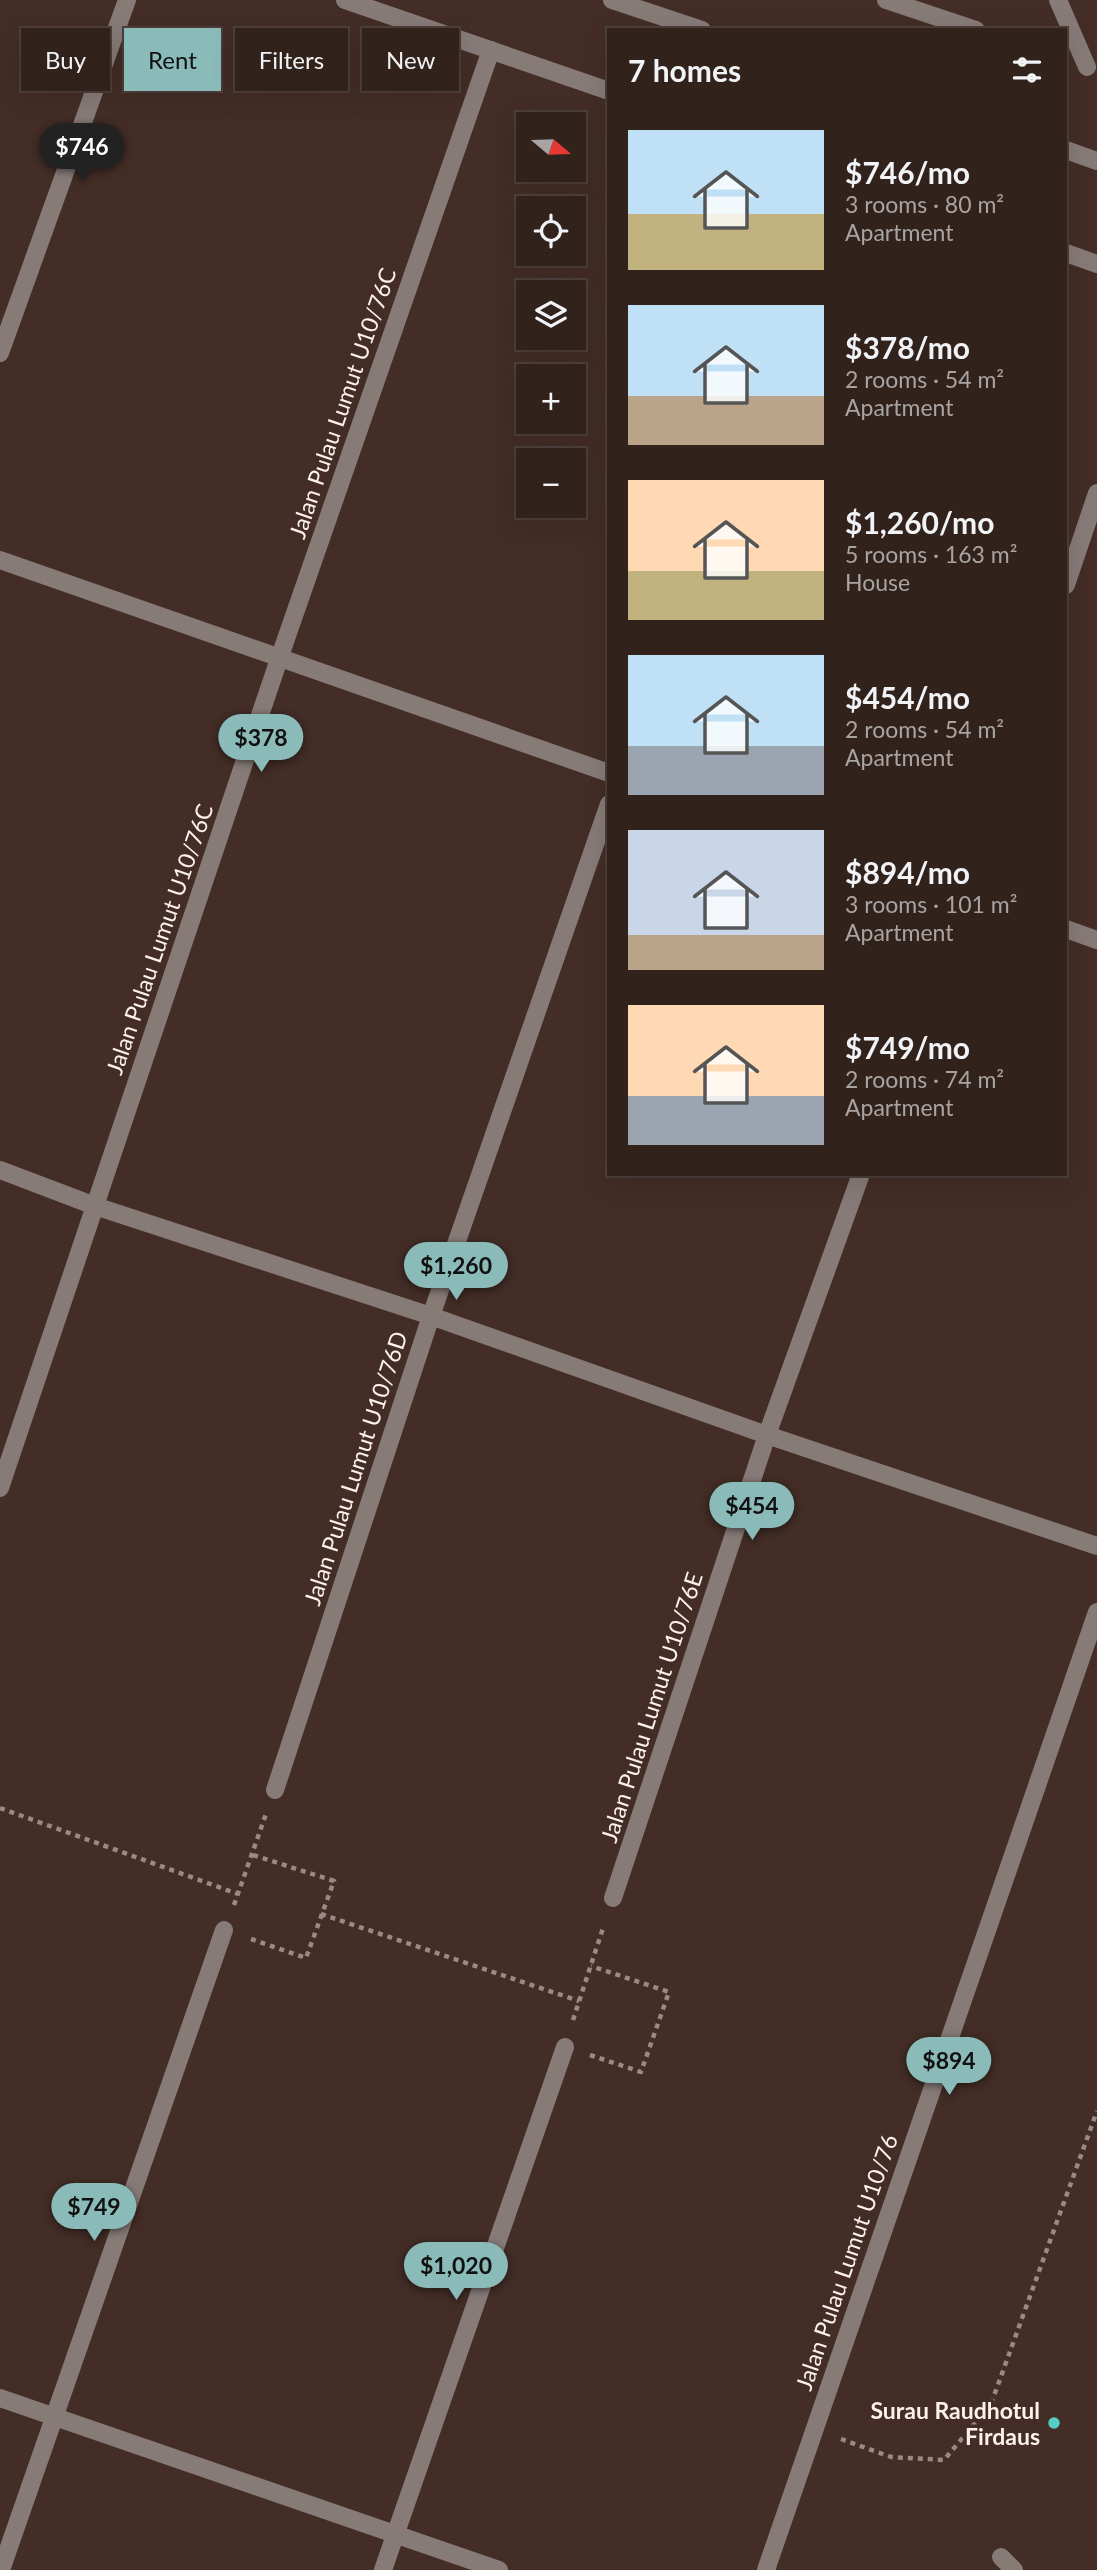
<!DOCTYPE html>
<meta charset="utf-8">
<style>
body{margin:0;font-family:Lato,sans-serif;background:#3a2a25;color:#f1f3f6;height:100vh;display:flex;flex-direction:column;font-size:26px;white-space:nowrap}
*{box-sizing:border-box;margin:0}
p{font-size:23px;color:#a8a4a3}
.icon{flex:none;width:38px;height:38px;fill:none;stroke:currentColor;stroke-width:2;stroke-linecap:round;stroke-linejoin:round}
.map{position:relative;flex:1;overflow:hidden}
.side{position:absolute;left:607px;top:28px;width:460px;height:1148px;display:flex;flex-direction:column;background:#32221c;border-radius:0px;box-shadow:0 7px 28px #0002,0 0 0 2px #4d3f3b}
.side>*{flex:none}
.hud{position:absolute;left:21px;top:28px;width:481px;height:63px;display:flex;gap:14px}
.needle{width:46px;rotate:109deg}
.fabs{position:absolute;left:516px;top:112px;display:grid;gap:14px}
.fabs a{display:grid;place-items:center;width:70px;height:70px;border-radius:0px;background:#32221c;box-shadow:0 7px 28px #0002,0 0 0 2px #4d3f3b;font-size:35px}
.price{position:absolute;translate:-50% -60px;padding:0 16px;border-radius:24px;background:#8bbbb9;color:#111;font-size:23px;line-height:46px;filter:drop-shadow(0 2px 4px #0008)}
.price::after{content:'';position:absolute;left:50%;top:42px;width:21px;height:16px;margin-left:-10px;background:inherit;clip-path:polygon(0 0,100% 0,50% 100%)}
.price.active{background:#222;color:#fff}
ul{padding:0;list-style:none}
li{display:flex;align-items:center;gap:21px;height:175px;padding:0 21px}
li span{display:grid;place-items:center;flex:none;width:196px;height:140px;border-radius:0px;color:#555}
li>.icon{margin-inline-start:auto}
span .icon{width:84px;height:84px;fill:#fffc;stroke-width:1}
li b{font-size:30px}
h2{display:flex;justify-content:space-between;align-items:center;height:84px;padding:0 21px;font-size:30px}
.tag{padding:0 24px;border-radius:0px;background:#32221c;box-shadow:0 7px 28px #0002,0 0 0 2px #4d3f3b;font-size:24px;line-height:63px}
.tag.active{background:#8bbbb9;color:#111}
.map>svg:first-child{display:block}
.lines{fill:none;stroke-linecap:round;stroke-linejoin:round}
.path{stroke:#9b8984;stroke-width:4.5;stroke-dasharray:5 5;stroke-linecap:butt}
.minor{stroke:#877b78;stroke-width:18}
.poi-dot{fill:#56cec4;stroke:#432d26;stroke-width:2.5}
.labels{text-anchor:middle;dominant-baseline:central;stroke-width:7;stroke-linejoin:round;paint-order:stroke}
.street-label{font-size:23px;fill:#fdf1ed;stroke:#432d26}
.poi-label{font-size:23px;font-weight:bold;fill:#fdf1ed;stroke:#432d26;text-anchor:end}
</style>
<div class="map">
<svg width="1097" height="2570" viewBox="0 0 1097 2570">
<rect width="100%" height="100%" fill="#432d26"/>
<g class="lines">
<g class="path">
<path d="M0,1808L238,1894"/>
<path d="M234,1905L266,1814"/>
<path d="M321,1914L579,2001"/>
<path d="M251,1939L306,1958L334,1881L253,1855"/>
<path d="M573,2020L604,1925"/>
<path d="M590,2055L641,2072L669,1992L591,1966"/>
<path d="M841,2439L891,2457L944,2460L991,2404L1097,2111"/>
</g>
<g class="minor">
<path d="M345,0L609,91"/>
<path d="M612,0L702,30"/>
<path d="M886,0L976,30"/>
<path d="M1058,0L1087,67"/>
<path d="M1066,150L1097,161"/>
<path d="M1066,253L1097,264"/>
<path d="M0,353L127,0"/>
<path d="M0,560L609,773"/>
<path d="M1066,585L1097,493"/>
<path d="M1066,929L1097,940"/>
<path d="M0,1170L95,1206L431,1316L767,1435L1097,1546"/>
<path d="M0,1488L279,659L491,50"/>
<path d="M275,1790L431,1316L609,804"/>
<path d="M613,1898L767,1435L861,1174"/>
<path d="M0,2398L499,2570"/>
<path d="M1001,2557L1014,2570"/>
<path d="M1,2570L224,1930"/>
<path d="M383,2570L565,2047"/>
<path d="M766,2570L1097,1612"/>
</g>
</g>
<circle class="poi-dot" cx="1054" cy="2423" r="7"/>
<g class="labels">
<g class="street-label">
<text transform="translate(342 403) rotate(-71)">Jalan Pulau Lumut U10/76C</text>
<text transform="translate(159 939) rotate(-71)">Jalan Pulau Lumut U10/76C</text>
<text transform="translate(355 1468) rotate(-72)">Jalan Pulau Lumut U10/76D</text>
<text transform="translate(651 1707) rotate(-72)">Jalan Pulau Lumut U10/76E</text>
<text transform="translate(846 2262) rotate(-71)">Jalan Pulau Lumut U10/76</text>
</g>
<g class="poi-label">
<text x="1040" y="2410">Surau Raudhotul<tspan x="1040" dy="26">Firdaus</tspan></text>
</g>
</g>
</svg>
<div class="fabs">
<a><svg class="needle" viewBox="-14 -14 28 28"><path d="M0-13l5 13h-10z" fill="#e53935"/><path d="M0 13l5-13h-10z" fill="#a8a4a3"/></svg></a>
<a><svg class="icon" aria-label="locate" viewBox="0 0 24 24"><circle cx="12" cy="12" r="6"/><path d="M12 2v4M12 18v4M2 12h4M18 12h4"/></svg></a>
<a><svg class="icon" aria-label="layers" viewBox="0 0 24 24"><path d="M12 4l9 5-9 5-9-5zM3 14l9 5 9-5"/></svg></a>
<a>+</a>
<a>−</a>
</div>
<b class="price active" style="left:82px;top:183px">$746</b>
<b class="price" style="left:261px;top:774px">$378</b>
<b class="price" style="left:456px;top:1302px">$1,260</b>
<b class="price" style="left:752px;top:1542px">$454</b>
<b class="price" style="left:949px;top:2097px">$894</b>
<b class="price" style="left:94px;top:2243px">$749</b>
<b class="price" style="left:456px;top:2302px">$1,020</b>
<div class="hud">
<a class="tag">Buy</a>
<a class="tag active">Rent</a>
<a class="tag">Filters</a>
<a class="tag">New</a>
</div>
<section class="side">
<h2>7 homes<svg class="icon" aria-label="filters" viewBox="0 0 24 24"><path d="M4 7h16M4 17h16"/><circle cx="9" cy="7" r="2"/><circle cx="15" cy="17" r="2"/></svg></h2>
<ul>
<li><span style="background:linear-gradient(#bfe0f5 60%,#c2b280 0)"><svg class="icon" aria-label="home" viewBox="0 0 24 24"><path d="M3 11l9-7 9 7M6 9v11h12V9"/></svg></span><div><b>$746/mo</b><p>3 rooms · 80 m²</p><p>Apartment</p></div></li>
<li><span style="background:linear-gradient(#bfe0f5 65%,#b9a48a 0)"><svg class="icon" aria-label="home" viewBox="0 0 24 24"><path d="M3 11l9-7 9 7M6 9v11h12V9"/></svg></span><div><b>$378/mo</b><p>2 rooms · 54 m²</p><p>Apartment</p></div></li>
<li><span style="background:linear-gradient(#ffd9b3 65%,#c2b280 0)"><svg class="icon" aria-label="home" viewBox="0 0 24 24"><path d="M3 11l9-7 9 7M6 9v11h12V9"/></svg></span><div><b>$1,260/mo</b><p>5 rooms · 163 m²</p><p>House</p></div></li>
<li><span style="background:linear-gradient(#bfe0f5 65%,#9aa5b1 0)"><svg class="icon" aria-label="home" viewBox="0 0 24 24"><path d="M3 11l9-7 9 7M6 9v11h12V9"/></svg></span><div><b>$454/mo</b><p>2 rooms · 54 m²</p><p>Apartment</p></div></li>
<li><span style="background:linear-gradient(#c9d6e8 75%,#b9a48a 0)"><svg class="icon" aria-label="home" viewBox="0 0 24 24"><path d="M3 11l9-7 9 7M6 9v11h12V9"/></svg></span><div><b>$894/mo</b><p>3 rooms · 101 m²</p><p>Apartment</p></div></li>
<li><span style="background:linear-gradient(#ffd9b3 65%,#9aa5b1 0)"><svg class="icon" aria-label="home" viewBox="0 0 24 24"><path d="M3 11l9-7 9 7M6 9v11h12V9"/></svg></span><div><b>$749/mo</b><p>2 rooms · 74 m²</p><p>Apartment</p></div></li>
</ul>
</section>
</div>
